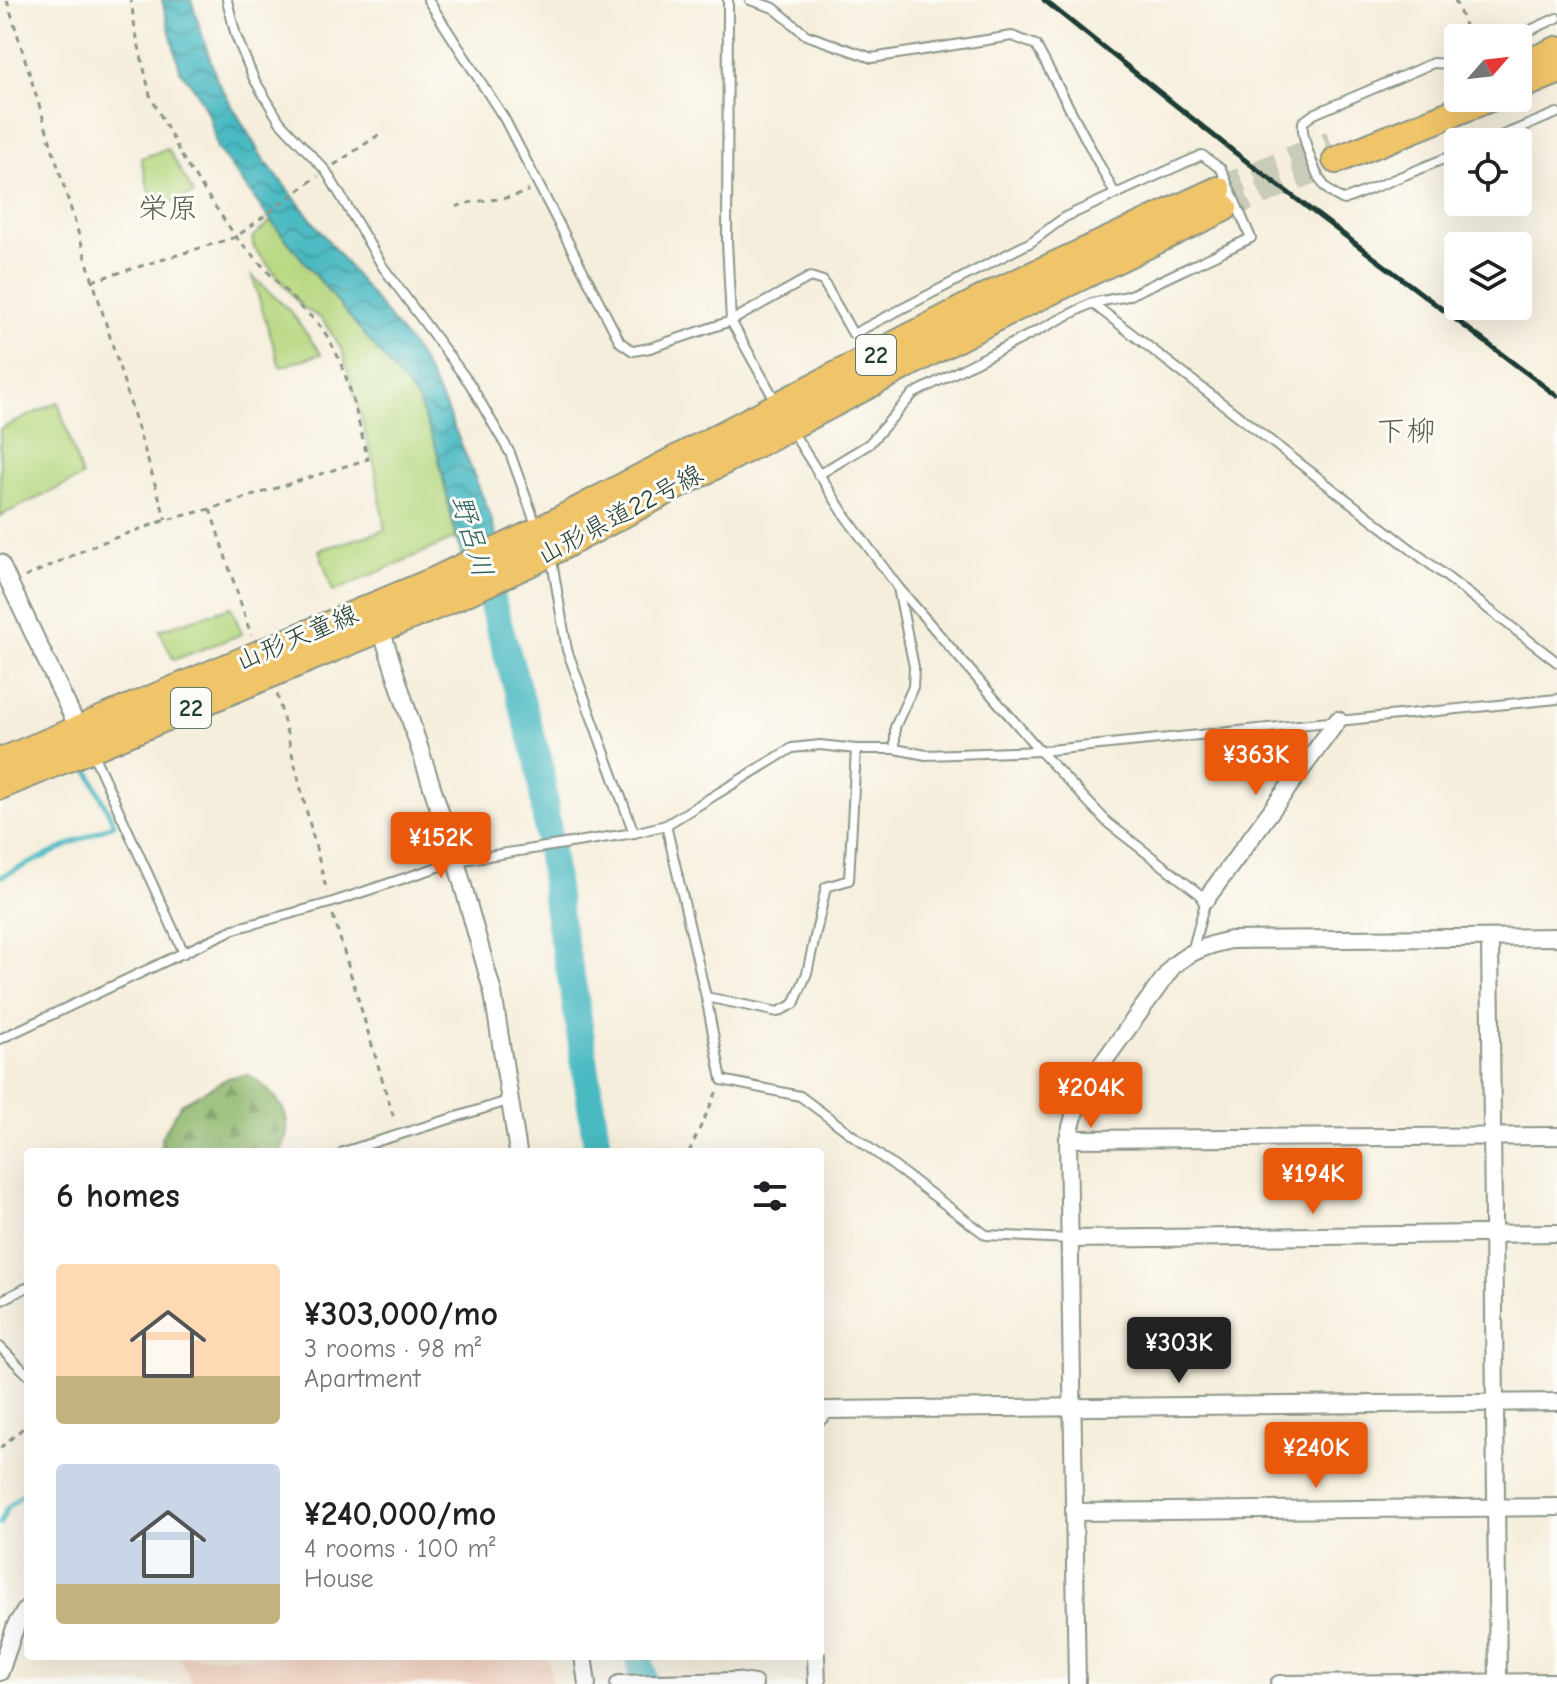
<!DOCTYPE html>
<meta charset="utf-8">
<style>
body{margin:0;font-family:"Comic Neue","Klee One",sans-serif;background:#f6f6f6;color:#202124;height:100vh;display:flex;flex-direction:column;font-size:30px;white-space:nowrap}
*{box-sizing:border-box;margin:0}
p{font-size:26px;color:#757577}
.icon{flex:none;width:44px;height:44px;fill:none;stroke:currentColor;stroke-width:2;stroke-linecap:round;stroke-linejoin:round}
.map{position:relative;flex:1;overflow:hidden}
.sheet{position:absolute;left:24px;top:1148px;width:800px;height:512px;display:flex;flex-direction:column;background:#fff;border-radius:8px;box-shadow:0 8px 32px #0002}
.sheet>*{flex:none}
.needle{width:52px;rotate:62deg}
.controls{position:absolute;left:1444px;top:24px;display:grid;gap:16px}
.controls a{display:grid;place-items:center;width:88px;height:88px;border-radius:8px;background:#fff;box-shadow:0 8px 32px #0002;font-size:40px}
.price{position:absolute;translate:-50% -68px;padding:0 18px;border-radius:8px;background:#ea580c;color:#fff;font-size:26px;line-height:52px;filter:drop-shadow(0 2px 4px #0008)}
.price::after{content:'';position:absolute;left:50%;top:48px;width:24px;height:18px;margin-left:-12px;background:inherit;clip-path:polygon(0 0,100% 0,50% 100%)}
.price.on{background:#222;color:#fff}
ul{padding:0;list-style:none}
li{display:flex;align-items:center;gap:24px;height:200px;padding:0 32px}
li span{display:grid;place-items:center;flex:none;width:224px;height:160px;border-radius:8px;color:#555}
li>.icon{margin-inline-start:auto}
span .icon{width:96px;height:96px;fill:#fffc;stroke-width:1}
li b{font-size:34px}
h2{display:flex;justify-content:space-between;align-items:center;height:96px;padding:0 32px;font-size:34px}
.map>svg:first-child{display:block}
.built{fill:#f4d3c0}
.grass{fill:#b6d77f;stroke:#6a8a5a;stroke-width:2}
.forest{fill:url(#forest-firs);stroke:#587a51;stroke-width:2}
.water{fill:url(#water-waves);stroke:#347b7b;stroke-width:2}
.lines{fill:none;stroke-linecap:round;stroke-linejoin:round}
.stream{stroke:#4ab9c2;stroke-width:5}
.river{stroke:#4ab9c2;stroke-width:28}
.primary-tunnel{stroke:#cbcbba;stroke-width:26;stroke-dasharray:26 13;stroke-linecap:butt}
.service-casing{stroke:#8a9688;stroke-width:12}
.minor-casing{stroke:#8a9688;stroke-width:20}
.primary-casing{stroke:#8a9688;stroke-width:30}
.path{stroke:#8a9688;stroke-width:3;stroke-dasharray:6 6;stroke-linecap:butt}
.service{stroke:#fff;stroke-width:8}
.minor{stroke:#fff;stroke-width:16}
.primary{stroke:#f0c469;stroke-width:26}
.rail{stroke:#1f3d34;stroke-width:5}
.labels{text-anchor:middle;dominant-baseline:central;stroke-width:6;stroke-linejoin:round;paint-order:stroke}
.shield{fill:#fdfcf7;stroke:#62766e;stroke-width:2}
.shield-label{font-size:24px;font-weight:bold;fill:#1f3d34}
.street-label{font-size:26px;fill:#1f3d34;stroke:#fdfcf7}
.water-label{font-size:28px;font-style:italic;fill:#2c625f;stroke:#fdfcf7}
.quarter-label{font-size:30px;fill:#5c6150;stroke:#fdfcf7}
</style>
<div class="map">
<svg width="1557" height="1684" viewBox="0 0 1557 1684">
<defs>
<pattern id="forest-firs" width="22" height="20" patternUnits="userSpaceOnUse" patternTransform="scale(2)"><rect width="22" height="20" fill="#90b86e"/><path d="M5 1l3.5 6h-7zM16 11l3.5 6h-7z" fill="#75975b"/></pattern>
<pattern id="water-waves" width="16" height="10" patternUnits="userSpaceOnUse" patternTransform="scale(2)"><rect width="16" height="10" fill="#4ab9c2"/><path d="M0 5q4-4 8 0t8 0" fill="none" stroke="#3d989e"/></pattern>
</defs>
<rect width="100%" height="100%" fill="#fdfcf7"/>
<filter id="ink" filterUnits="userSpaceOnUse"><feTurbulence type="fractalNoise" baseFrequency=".0125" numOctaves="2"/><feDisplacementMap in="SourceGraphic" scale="16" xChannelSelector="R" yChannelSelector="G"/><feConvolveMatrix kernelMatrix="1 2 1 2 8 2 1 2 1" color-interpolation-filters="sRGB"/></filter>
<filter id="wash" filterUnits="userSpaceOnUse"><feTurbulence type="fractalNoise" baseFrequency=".006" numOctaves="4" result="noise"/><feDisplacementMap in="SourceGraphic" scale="32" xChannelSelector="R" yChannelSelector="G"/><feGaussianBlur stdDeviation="1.8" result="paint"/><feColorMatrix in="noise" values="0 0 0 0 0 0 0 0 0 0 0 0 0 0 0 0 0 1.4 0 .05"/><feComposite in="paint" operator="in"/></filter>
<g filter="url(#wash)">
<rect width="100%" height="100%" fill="#f6eedc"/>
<path class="built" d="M179,1656H548L552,1684H192Z"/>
<g class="grass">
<path d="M168,149L194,194L157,207L148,187L141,158Z"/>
<path d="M271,221L417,399L436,447L456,538L333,592L319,550L385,530L375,467L342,350L322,319L302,307L254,248L252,238Z"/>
<path d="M252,276L291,312L321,354L280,367Z"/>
<path d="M58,402L82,477L0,516V429Z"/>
<path d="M231,607L242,634L174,660L159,630Z"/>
</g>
<path class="forest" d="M249,1075C277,1094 299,1118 280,1152H161V1138L181,1104L230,1077Z"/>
<path class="water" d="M162,0H191L217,80L262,157L418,354L446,408L490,514L510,588L474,600L455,531L436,447L417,399L271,221L217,148L210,118L197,92L180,70Z"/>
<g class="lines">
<g class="stream">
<path d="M0,877L114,824L87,767"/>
<path d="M0,1524L7,1508L28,1489"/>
</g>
<g class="river">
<path d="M479,558L539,762L559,920L574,992L598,1152"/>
<path d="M639,1656L644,1684"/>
</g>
</g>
</g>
<g filter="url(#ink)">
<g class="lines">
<g class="primary-tunnel">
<path d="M1218,190L1331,143"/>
<path d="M1224,208L1336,160"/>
</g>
<defs>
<g id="service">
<path d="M227,0L236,36L254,79L280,122L326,171L383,267L470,384L510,453L536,525"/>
<path d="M428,0L504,118L620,342L633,351L650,348L731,321L727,241L728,0"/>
<path d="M750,0L774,8L806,35L872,58L1012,36L1036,45L1115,194"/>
<path d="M1513,38L1557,18"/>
<path d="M1458,60L1449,64L1433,63L1314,114L1303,122C1301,136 1314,172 1323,184C1328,192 1336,196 1344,200L1458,153"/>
<path d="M1486,142L1557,113"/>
<path d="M1092,303L1557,662"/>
<path d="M776,402L731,321L810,277L823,281L853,334L1031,242L1065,217L1202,155L1221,169L1251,238L1128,296L1092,303L913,394L869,444L818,475"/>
<path d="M790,428L846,517L898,587L1040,751L1108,823L1206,899L1192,952"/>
<path d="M551,555L567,650L634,833"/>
<path d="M895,749V727L913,687L914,667L898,588"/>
<path d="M93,754L184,953"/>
<path d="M666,825L706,997L722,1080L800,1096L986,1235L1069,1239"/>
<path d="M706,997L778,1012L794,1004L807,973L826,887L849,880L856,749"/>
<path d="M0,1039L234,929L330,903L456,861L634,833L666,825L792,748L820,745L856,749H895L926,755L1040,751L1557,699"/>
<path d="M343,1152L511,1100"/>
<path d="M0,1301L28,1287"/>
<path d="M0,1347L28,1375"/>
</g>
<g id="minor">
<path d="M0,563L79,730"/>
<path d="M379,623L456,861L493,993L518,1152"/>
<path d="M1206,899L1338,720"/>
<path d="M1490,939L1498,1684"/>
<path d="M1068,1139L1557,1136"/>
<path d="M1069,1239L1557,1233"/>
<path d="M820,1416L826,1410L1557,1402"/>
<path d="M1076,1512L1557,1507"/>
<path d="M583,1656L587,1684"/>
<path d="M816,1656L817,1684"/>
<path d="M0,1672L16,1625L28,1607"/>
<path d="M619,1684L736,1681L754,1684"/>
<path d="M1077,1684L1068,1139L1076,1108L1091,1079L1173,966C1190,951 1209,945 1230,940L1557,937"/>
<path d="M1279,1684L1557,1682"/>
</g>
<g id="primary">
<path d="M1518,67L1557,50"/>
<path d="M1518,87L1557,71"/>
<path d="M1336,160L1490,98"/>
<path d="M0,762L436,580L538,531L992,294L1218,190"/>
<path d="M0,786L443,603L536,560L1003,314L1224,208"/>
</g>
</defs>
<use href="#service" class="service-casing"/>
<use href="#minor" class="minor-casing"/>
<use href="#primary" class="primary-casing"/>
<g class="path">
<path d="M7,0L166,520"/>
<path d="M1455,0L1470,38"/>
<path d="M334,165L383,132"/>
<path d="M456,207C480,197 507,203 529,190"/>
<path d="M92,281L236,237L318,176"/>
<path d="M210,509L251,635"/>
<path d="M25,577L95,545L166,520L210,509L368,459C354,410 345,340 302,309L236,237L186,164L150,95L135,29L131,0"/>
<path d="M277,694L327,892"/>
<path d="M333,915L395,1122"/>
<path d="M689,1152L717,1091"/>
<path d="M0,1448L28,1424"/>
</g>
<use href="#service" class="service"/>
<use href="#minor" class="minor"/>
<use href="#primary" class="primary"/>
<path class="rail" d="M1044,0L1233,151L1557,396"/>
</g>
</g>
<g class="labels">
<g class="shield">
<rect x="856" y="335" width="40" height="40" rx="6"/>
<rect x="171" y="688" width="40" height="40" rx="6"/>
</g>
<g class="shield-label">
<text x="876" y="355">22</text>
<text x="191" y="708">22</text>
</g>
<g class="street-label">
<text transform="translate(620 515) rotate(-28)">山形県道22号線</text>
<text transform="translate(297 638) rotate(-23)">山形天童線</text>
</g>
<g class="water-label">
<text transform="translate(472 536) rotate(74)">野呂川</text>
</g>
<g class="quarter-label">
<text x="168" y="208">栄原</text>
<text x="1406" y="431">下柳</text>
</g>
</g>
</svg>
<div class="controls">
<a><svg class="needle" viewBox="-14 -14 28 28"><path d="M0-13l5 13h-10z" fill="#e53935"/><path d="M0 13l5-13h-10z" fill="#757577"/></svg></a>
<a><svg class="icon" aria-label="locate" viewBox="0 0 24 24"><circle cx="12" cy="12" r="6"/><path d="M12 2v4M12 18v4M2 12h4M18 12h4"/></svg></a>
<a><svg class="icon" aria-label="layers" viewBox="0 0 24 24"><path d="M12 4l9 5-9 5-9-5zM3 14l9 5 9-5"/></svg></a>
</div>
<b class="price" style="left:1256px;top:797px">¥363K</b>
<b class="price" style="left:441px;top:880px">¥152K</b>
<b class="price" style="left:1091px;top:1130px">¥204K</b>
<b class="price" style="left:1313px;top:1216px">¥194K</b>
<b class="price on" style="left:1179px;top:1385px">¥303K</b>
<b class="price" style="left:1316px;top:1490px">¥240K</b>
<section class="sheet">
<h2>6 homes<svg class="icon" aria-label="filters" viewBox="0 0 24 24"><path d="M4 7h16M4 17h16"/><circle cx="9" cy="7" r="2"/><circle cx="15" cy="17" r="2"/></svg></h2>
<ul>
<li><span style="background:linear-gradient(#ffd9b3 70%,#c2b280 0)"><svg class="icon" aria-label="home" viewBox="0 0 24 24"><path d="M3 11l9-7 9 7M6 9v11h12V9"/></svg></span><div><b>¥303,000/mo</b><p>3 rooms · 98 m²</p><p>Apartment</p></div></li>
<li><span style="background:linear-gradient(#c9d6e8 75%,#c2b280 0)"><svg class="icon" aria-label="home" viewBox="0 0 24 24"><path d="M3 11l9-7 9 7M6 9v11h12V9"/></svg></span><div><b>¥240,000/mo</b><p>4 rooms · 100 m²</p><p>House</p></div></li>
</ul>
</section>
</div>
